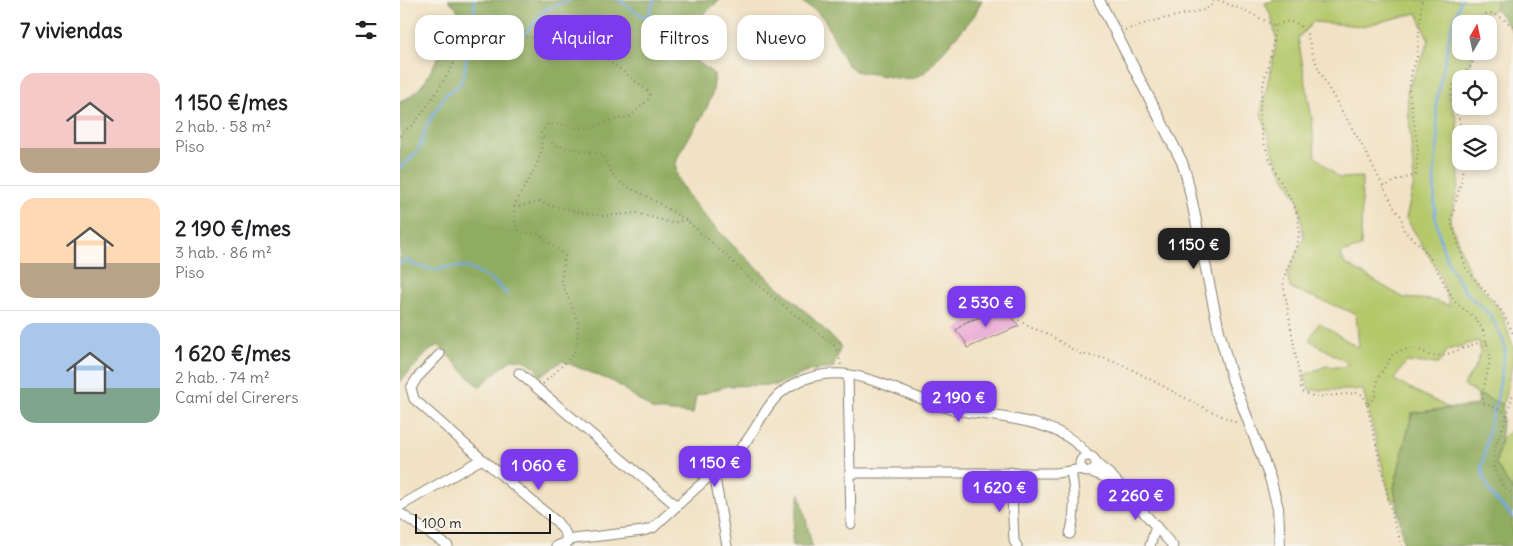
<!DOCTYPE html>
<html lang="es">
<meta charset="utf-8">
<style>
body{margin:0;font-family:Delius,sans-serif;background:#f6f6f6;color:#202124;height:100vh;display:flex;flex-direction:column;font-size:19px;white-space:nowrap}
*{box-sizing:border-box;margin:0}
p{font-size:16px;color:#757577}
.icon{flex:none;width:28px;height:28px;fill:none;stroke:currentColor;stroke-width:2;stroke-linecap:round;stroke-linejoin:round}
.map{position:relative;flex:1;overflow:hidden}
.details{display:flex;flex-direction:column;background:#fff;width:400px}
.details>*{flex:none}
.top-card{position:absolute;left:15px;top:15px;width:475px;height:45px;display:flex;gap:10px}
.needle{width:32px;rotate:9deg}
.tools{position:absolute;left:1052px;top:15px;display:grid;gap:10px}
.tools a{display:grid;place-items:center;width:45px;height:45px;border-radius:10px;background:#fff;box-shadow:0 2px 8px #0003;font-size:25px}
.scale{position:absolute;left:15px;bottom:12px;width:136px;box-sizing:border-box;padding-left:5px;border:2px solid #1c1c1c;border-top:0;font-size:14px;line-height:18px;white-space:nowrap;color:#1c1c1c;-webkit-text-stroke:4px #f7f3e8;paint-order:stroke}
.price{position:absolute;translate:-50% -42px;padding:0 11px;border-radius:10px;background:#7c3aed;color:#fff;font-size:16px;line-height:32px;filter:drop-shadow(0 1px 2px #0008)}
.price::after{content:'';position:absolute;left:50%;top:30px;width:15px;height:11px;margin-left:-8px;background:inherit;clip-path:polygon(0 0,100% 0,50% 100%)}
.price.current{background:#222;color:#fff}
ul{padding:0;list-style:none}
li{display:flex;align-items:center;gap:15px;height:125px;padding:0 20px}
li+li{border-top:1px solid #e0e0e0}
li span{display:grid;place-items:center;flex:none;width:140px;height:100px;border-radius:15px;color:#555}
li>.icon{margin-inline-start:auto}
span .icon{width:60px;height:60px;fill:#fffc;stroke-width:1}
li b{font-size:21px}
h2{display:flex;justify-content:space-between;align-items:center;height:60px;padding:0 20px;font-size:21px}
.chip{padding:0 18px;border-radius:15px;background:#fff;box-shadow:0 2px 8px #0003;font-size:18px;line-height:45px}
.chip.current{background:#7c3aed;color:#fff}
main{display:flex;flex:1;min-height:0}
.map>svg:first-child{display:block}
.green{fill:#b5c86c;stroke:#687244;fill-rule:evenodd}
.forest{fill:#90ac60;stroke:#56643e}
.lines{fill:none;stroke-linecap:round;stroke-linejoin:round}
.stream{stroke:#74a8e0;stroke-width:2.5}
.building{fill:#e9a5d4}
.minor-casing{stroke:#867f70;stroke-width:11}
.tertiary-casing{stroke:#867f70;stroke-width:12}
.path{stroke:#867f70;stroke-width:2;stroke-dasharray:1 4;stroke-linecap:butt}
.minor{stroke:#fff;stroke-width:9}
.tertiary{stroke:#fff;stroke-width:10}
</style>
<main>
<section class="details">
<h2>7 viviendas<svg class="icon" aria-label="filters" viewBox="0 0 24 24"><path d="M4 7h16M4 17h16"/><circle cx="9" cy="7" r="2"/><circle cx="15" cy="17" r="2"/></svg></h2>
<ul>
<li><span style="background:linear-gradient(#f6c9c9 75%,#b9a48a 0)"><svg class="icon" aria-label="home" viewBox="0 0 24 24"><path d="M3 11l9-7 9 7M6 9v11h12V9"/></svg></span><div><b>1 150 €/mes</b><p>2 hab. · 58 m²</p><p>Piso</p></div></li>
<li><span style="background:linear-gradient(#ffd9b3 65%,#b9a48a 0)"><svg class="icon" aria-label="home" viewBox="0 0 24 24"><path d="M3 11l9-7 9 7M6 9v11h12V9"/></svg></span><div><b>2 190 €/mes</b><p>3 hab. · 86 m²</p><p>Piso</p></div></li>
<li><span style="background:linear-gradient(#a9c7e8 65%,#7fa58c 0)"><svg class="icon" aria-label="home" viewBox="0 0 24 24"><path d="M3 11l9-7 9 7M6 9v11h12V9"/></svg></span><div><b>1 620 €/mes</b><p>2 hab. · 74 m²</p><p>Camí del Cirerers</p></div></li>
</ul>
</section>
<div class="map">
<svg width="1113" height="546" viewBox="0 0 1113 546">
<rect width="100%" height="100%" fill="#f7f3e8"/>
<filter id="ink" filterUnits="userSpaceOnUse"><feTurbulence type="fractalNoise" baseFrequency=".02" numOctaves="2"/><feDisplacementMap in="SourceGraphic" scale="10" xChannelSelector="R" yChannelSelector="G"/><feConvolveMatrix kernelMatrix="1 2 1 2 8 2 1 2 1" color-interpolation-filters="sRGB"/></filter>
<filter id="wash" filterUnits="userSpaceOnUse"><feTurbulence type="fractalNoise" baseFrequency=".0096" numOctaves="4" result="noise"/><feDisplacementMap in="SourceGraphic" scale="20" xChannelSelector="R" yChannelSelector="G"/><feGaussianBlur stdDeviation="1.12" result="paint"/><feColorMatrix in="noise" values="0 0 0 0 0 0 0 0 0 0 0 0 0 0 0 0 0 1.4 0 .05"/><feComposite in="paint" operator="in"/></filter>
<g filter="url(#wash)">
<rect width="100%" height="100%" fill="#f1e2c5"/>
<g class="green">
<path d="M876,0H1096V9L1069,19L1070,24H1061V51H1074L1068,70L1054,84L1049,97L1057,120L1059,182L1050,221L1069,272L1101,311L1113,346V362L1103,405L1078,394L1064,385C1071,372 1086,356 1078,341L1048,350L1038,364L1006,362L994,380L1049,408L1012,413L994,488L996,500H991L963,390H909L904,375L926,366L941,367L949,364L909,340L919,323L959,348L956,314L890,288L887,275L904,237L898,200L878,166L861,113L877,41L871,16L865,3ZM1017,13L1029,41L1007,91L1014,183L1006,218L1039,273L1050,306L1032,300L1004,298L944,263L941,253L961,247L962,177L939,178L915,156L912,119L898,38L913,22L963,26Z"/>
<path d="M1113,428V491L1096,464L1101,439Z"/>
</g>
<g class="forest">
<path d="M48,0H320C304,14 288,24 283,46L289,55L314,74C316,103 297,122 284,146C280,153 276,159 276,167C274,200 377,285 403,309C416,321 428,334 441,346L433,368L409,371L377,385L327,386L296,396L293,414L253,410L214,382L162,361L140,376C133,362 127,360 112,359L79,387L38,345L28,352L0,382V102C27,89 26,75 41,53C53,37 71,16 48,0Z"/>
<path d="M399,0H582L574,16L564,28L524,73L514,78L502,79L455,71L447,65L425,20L416,11Z"/>
<path d="M1096,0H1113V32L1096,9Z"/>
<path d="M1078,394L1103,405L1101,439L1096,464L1113,491V546H1004L994,488L1012,413L1077,405Z"/>
<path d="M400,493L412,546H393L392,536Z"/>
</g>
<g class="lines">
<g class="stream">
<path d="M218,0L241,15L248,17L254,0"/>
<path d="M1061,0L1051,30L1036,104L1038,142L1034,172L1035,216L1042,246L1049,265L1066,293L1090,315L1104,342L1105,351L1097,400L1089,427L1082,469L1084,479L1093,497L1113,517"/>
<path d="M67,38C79,29 109,34 124,35L144,10L171,0"/>
<path d="M0,168L12,157L20,147L28,123L34,113L46,94L59,85L64,75L67,57V36L75,6L74,0"/>
<path d="M0,263L8,260L14,265L37,270L47,267H67L93,281L107,294"/>
</g>
</g>
<g id="blocks">
<path class="building" d="M603,311L613,318L619,326L567,348L565,341L556,330L566,322L592,313Z"/>
</g>
</g>
<g filter="url(#ink)">
<use href="#blocks" fill-opacity="0" stroke="#867f70" stroke-width="1"/>
<g class="lines">
<defs>
<g id="minor">
<path d="M40,354L17,378L11,388L14,399L82,459L157,522L166,534V546"/>
<path d="M119,373L277,506"/>
<path d="M448,375L451,524"/>
<circle cx="688" cy="464" r="8"/>
<path d="M696,463L712,476L773,546"/>
<path d="M689,471L715,481"/>
<path d="M314,472L327,546"/>
<path d="M611,472L614,541L617,546"/>
<path d="M450,473H656L683,469"/>
<path d="M0,506L82,459"/>
<path d="M0,513L48,546"/>
<path d="M670,534C676,513 675,492 671,471"/>
<path d="M156,546L174,539L243,531L253,528C272,510 292,492 312,474C321,466 332,458 340,449C353,435 360,417 372,402C389,381 417,372 444,374C486,379 525,406 567,412C606,418 664,421 688,456"/>
<path d="M750,546L756,526"/>
</g>
<path id="tertiary" d="M699,0L782,162L787,178L819,331L832,378L870,478L878,508L880,546"/>
</defs>
<use href="#minor" class="minor-casing"/>
<use href="#tertiary" class="tertiary-casing"/>
<g class="path">
<path d="M818,0L850,13L875,26L888,21L898,24L907,34L914,58L926,84L962,145L996,211L1001,216L1004,231L1019,244L1029,256L1055,302L1076,319L1083,331L1090,353L1089,365L1082,395L1084,403L1105,412L1107,416C1095,448 1081,468 1113,495"/>
<path d="M1074,24C1088,5 1099,17 1113,26"/>
<path d="M875,26C873,57 858,88 860,120C861,139 870,162 879,179C890,199 899,206 899,231C899,249 886,265 883,282L902,392L915,397L957,393L963,395L967,405L975,396L978,378L993,354L1002,350L1016,348L1029,355L1042,356L1081,342L1088,343"/>
<path d="M725,30L753,21L804,10L810,7L814,0"/>
<path d="M1061,134L1060,123L1051,96L1054,84L1071,66L1077,51"/>
<path d="M0,136C5,129 12,126 17,120C34,97 50,72 63,46C104,27 173,38 210,62C223,70 234,81 247,90L250,95L247,101L229,117L207,121L194,127L178,128L162,124L147,125L141,133C155,153 184,147 203,156L214,177L224,185L248,197L286,220L326,255L346,275L370,295L434,345L439,356L441,366"/>
<path d="M1063,161L1062,177L1051,222L1066,268L1103,313L1113,333"/>
<path d="M983,187L998,180L1016,175L1018,149L1009,90L1012,71L1017,57L1022,0"/>
<path d="M114,207C124,183 145,163 141,136"/>
<path d="M556,330L566,322L592,313L603,311L611,314L618,320L632,328L646,333L680,354L704,358L725,366L806,409L840,424"/>
<path d="M143,384L174,354L177,342L178,321L161,281L165,256L139,234L120,232L115,224L114,207L139,202L177,212L203,216L237,213L272,223L286,220"/>
<path d="M967,405L993,519L1002,546"/>
<path d="M1107,416L1113,393"/>
</g>
<use href="#minor" class="minor"/>
<use href="#tertiary" class="tertiary"/>
</g>
</g>
</svg>
<div class="tools">
<a><svg class="needle" viewBox="-14 -14 28 28"><path d="M0-13l5 13h-10z" fill="#e53935"/><path d="M0 13l5-13h-10z" fill="#757577"/></svg></a>
<a><svg class="icon" aria-label="locate" viewBox="0 0 24 24"><circle cx="12" cy="12" r="6"/><path d="M12 2v4M12 18v4M2 12h4M18 12h4"/></svg></a>
<a><svg class="icon" aria-label="layers" viewBox="0 0 24 24"><path d="M12 4l9 5-9 5-9-5zM3 14l9 5 9-5"/></svg></a>
</div>
<div class="scale">100 m</div>
<b class="price current" style="left:794px;top:270px">1 150 €</b>
<b class="price" style="left:586px;top:328px">2 530 €</b>
<b class="price" style="left:559px;top:423px">2 190 €</b>
<b class="price" style="left:315px;top:488px">1 150 €</b>
<b class="price" style="left:139px;top:491px">1 060 €</b>
<b class="price" style="left:600px;top:513px">1 620 €</b>
<b class="price" style="left:736px;top:521px">2 260 €</b>
<div class="top-card">
<a class="chip">Comprar</a>
<a class="chip current">Alquilar</a>
<a class="chip">Filtros</a>
<a class="chip">Nuevo</a>
</div>
</div>
</main>
